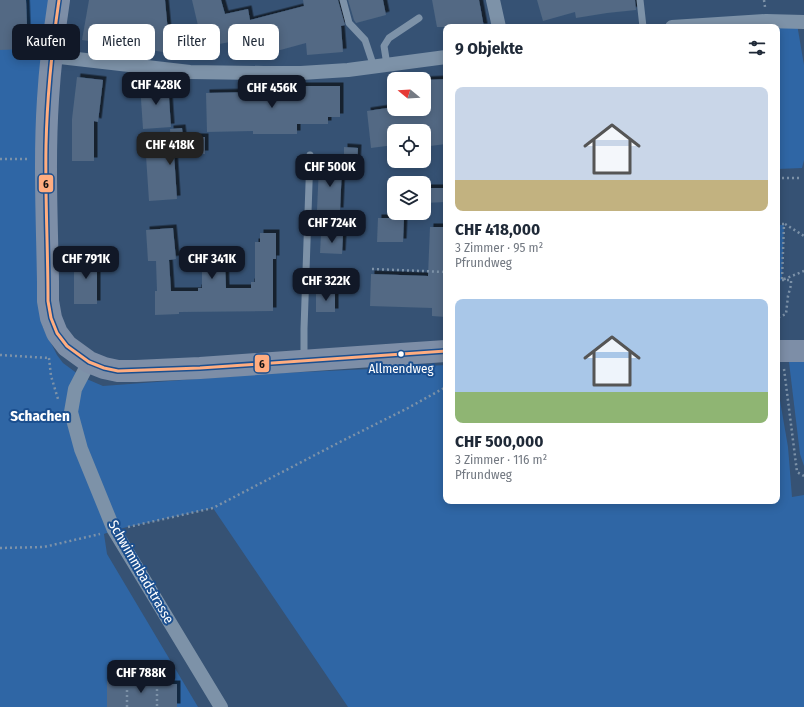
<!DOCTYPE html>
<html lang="de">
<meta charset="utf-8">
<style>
body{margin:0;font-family:"Fira Sans Condensed",sans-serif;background:#f6f6f7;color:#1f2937;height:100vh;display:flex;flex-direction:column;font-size:15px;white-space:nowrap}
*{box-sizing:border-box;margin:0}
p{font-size:13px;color:#747a83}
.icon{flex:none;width:22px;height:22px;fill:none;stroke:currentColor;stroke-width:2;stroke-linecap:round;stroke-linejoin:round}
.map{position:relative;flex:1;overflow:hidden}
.sheet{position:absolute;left:443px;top:24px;width:337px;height:480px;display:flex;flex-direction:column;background:#fff;border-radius:8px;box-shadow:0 2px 10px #0003}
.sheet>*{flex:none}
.guide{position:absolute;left:12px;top:24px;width:371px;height:36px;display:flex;gap:8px}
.needle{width:26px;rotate:288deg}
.fabs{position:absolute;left:387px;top:72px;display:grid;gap:8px}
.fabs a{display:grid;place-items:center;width:44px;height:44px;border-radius:8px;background:#fff;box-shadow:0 2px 10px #0003;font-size:20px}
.price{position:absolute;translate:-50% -34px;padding:0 9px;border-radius:8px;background:#111827;color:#fff;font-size:13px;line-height:26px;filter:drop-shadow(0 1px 2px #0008)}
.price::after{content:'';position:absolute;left:50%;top:24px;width:12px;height:9px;margin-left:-6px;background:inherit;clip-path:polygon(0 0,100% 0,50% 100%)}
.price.current{background:#222;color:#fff}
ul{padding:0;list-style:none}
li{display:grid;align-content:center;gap:8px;height:212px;padding:0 12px}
li span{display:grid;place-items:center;height:124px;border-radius:8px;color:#555}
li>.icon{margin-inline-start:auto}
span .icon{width:72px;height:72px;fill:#fffc;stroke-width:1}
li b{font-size:17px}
h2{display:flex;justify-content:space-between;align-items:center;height:48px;padding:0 12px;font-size:17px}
.pill{padding:0 14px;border-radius:8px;background:#fff;box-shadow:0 2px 10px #0003;font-size:14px;line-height:36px}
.pill.current{background:#111827;color:#fff}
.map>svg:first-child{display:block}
.green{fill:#2f66a5}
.building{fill:#526984;filter:url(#shadow)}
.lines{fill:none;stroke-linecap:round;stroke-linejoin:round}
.path{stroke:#7d92a8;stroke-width:2.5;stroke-dasharray:2 3;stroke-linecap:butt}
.lane{stroke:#7d92a8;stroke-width:7}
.street{stroke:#7d92a8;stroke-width:14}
.primary{stroke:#7d8ea7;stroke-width:22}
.bus-1-casing{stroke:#1b4f8f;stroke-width:6}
.bus-1{stroke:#ffad80;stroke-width:3}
.bus-dot{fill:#fff;stroke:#1b4f8f;stroke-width:1.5}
.labels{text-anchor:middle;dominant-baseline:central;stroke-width:4;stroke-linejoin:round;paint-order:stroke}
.bus-label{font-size:13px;fill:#fff;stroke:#1b4f8f}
.street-label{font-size:14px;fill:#fff;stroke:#1b4f8f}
.neighbourhood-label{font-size:15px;font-weight:bold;fill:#fff;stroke:#1b4f8f}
.line-badge{stroke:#1b4f8f;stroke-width:1.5}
.pale-badge-label{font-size:11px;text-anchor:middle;font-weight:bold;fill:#111}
</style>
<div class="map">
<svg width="804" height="707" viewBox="0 0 804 707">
<defs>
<filter id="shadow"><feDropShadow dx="3.5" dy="-3.5" stdDeviation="0" flood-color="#0009"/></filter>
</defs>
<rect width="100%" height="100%" fill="#365274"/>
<g class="green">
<path d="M0,0H49L42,325L57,355L63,363L82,377L103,386L261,374L391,368L446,365V501H777V383L788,447L792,497L804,495V707H348L213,508L114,530L104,534L107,554L198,707H0Z"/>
<path d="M797,24L804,65V160L802,168L777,169V27Z"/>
<path d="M777,225H784L782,280L777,281Z"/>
<path d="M789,362H804V466L800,454Z"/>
</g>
<g class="building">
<path d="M0,0H26L28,49L0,50Z"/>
<path d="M89,0H165L170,53L82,40Z"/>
<path d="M192,0H221L225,14L248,9L250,20L304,6L303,0H338L345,25L341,26L343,52L307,55L306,43L273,52L231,51L230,42L203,47Z"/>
<path d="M348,0H383L386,15L356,23L354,20Z"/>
<path d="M432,0H479L484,27H437Z"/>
<path d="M537,0H635L636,10L607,13L576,18L575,12L543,21Z"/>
<path d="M77,77L103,80L98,122L94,121V161H72V119Z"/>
<path d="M446,79V144L430,146L428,131H394V145L371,148L367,111L394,107V109H424V80Z"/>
<path d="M168,82L171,127L143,129L140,84Z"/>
<path d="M253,86H340V117H328V124H297V134H253V131L207,132L206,93L253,92Z"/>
<path d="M182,128L183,137H205V154H174L177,199L149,201L146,156L171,154L170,129Z"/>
<path d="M344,147L358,148L357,166H344Z"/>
<path d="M319,166L342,167L340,211L317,210Z"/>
<path d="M424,188H446V202L424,203Z"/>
<path d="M378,218H404L403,242H377Z"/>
<path d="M430,227H446V317L432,316V308L370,306L371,274L428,276Z"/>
<path d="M173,228L176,259L169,260L171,291H198V288H202V261L225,260L226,288H251V282H255V242H260V233H276V259H273V311L179,312V314L155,315V291H157L156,261H148L146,230Z"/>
<path d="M321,234L343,235L342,254L320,253Z"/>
<path d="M78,253H94V266H97V304H74V266H78Z"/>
<rect x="316" y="293" width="19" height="19"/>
<path d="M107,680L155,681V684H177V707H107Z"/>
</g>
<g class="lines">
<g class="path">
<path d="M764,0L765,7"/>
<path d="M0,159H28"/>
<path d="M777,178H799"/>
<path d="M777,224H784L782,280L804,271"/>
<path d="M785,224L804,236"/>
<path d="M372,269L446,272"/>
<path d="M777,280H791V285L788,296L786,314L777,318"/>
<path d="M0,355L49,358"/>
<path d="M49,358L51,376L58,399"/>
<path d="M784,369L797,472L804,476"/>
<path d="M128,527L213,508L340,442L408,408L446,387"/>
<path d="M0,548L44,547L100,534"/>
<path d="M157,684V707"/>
<path d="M127,707V688"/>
</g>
<g class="lane">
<path d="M343,0L349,23L365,40L374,67"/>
<path d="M640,0L643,27"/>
<path d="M387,65L384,46L389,38L419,18"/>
<path d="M304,358V329L310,155"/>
</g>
<g class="street">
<path d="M493,0L499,27"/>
<path d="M672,27L766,21L804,22"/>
<path d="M51,56L190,72L264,73H301L348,70L446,57"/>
<path d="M89,362L75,389L71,412L81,449L114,530L221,707"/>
</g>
<g class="primary">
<path d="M59,0C54,33 50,66 48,99C44,160 47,221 48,282V301L51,318L57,333L67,346L89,362L104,368L118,371H136L200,368L401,354L446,351"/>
<path d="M777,351H804"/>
</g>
<defs>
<path id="bus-1" d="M59,0C52,48 47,97 46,146C45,197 48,249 48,301L51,318L57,333L67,346L89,362L104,368L118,371L200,368L446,351"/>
</defs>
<use href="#bus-1" class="bus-1-casing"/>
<use href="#bus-1" class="bus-1"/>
</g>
<circle class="bus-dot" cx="401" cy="354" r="3.5"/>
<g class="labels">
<g class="bus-label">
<text x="401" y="368">Allmendweg</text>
</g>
<g class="street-label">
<text transform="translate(141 572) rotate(60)">Schwimmbadstrasse</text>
</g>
<g class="neighbourhood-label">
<text x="40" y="416">Schachen</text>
</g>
</g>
<g class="line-badge">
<rect x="38" y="174" width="16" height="19" rx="4" fill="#ffad80"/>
<rect x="254" y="354" width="16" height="19" rx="4" fill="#ffad80"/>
</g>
<g class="pale-badge-label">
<text x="46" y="188">6</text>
<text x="262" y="368">6</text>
</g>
</svg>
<div class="fabs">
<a><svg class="needle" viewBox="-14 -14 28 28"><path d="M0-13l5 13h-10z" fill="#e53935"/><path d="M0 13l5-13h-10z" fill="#747a83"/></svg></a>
<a><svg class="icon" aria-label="locate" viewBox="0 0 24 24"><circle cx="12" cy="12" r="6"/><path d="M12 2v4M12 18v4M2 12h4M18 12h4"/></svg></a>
<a><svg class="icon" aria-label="layers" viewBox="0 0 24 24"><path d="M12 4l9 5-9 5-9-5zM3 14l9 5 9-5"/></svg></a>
</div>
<b class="price" style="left:156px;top:106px">CHF 428K</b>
<b class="price" style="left:272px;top:109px">CHF 456K</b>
<b class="price current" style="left:170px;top:166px">CHF 418K</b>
<b class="price" style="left:330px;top:188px">CHF 500K</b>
<b class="price" style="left:332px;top:244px">CHF 724K</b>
<b class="price" style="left:86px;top:280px">CHF 791K</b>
<b class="price" style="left:212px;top:280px">CHF 341K</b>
<b class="price" style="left:326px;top:302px">CHF 322K</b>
<b class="price" style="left:141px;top:694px">CHF 788K</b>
<div class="guide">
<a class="pill current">Kaufen</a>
<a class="pill">Mieten</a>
<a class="pill">Filter</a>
<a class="pill">Neu</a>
</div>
<section class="sheet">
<h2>9 Objekte<svg class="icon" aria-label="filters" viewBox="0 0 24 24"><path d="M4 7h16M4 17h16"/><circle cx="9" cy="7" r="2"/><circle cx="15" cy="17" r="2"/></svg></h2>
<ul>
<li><span style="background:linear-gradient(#c9d6e8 75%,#c2b280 0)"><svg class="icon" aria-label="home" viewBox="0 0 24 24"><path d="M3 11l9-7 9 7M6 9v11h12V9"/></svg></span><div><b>CHF 418,000</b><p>3 Zimmer · 95 m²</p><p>Pfrundweg</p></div></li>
<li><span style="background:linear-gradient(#a9c7e8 75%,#8fb573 0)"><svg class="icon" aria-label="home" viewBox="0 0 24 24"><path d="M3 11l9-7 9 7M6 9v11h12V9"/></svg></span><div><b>CHF 500,000</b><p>3 Zimmer · 116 m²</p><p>Pfrundweg</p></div></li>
</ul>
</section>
</div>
